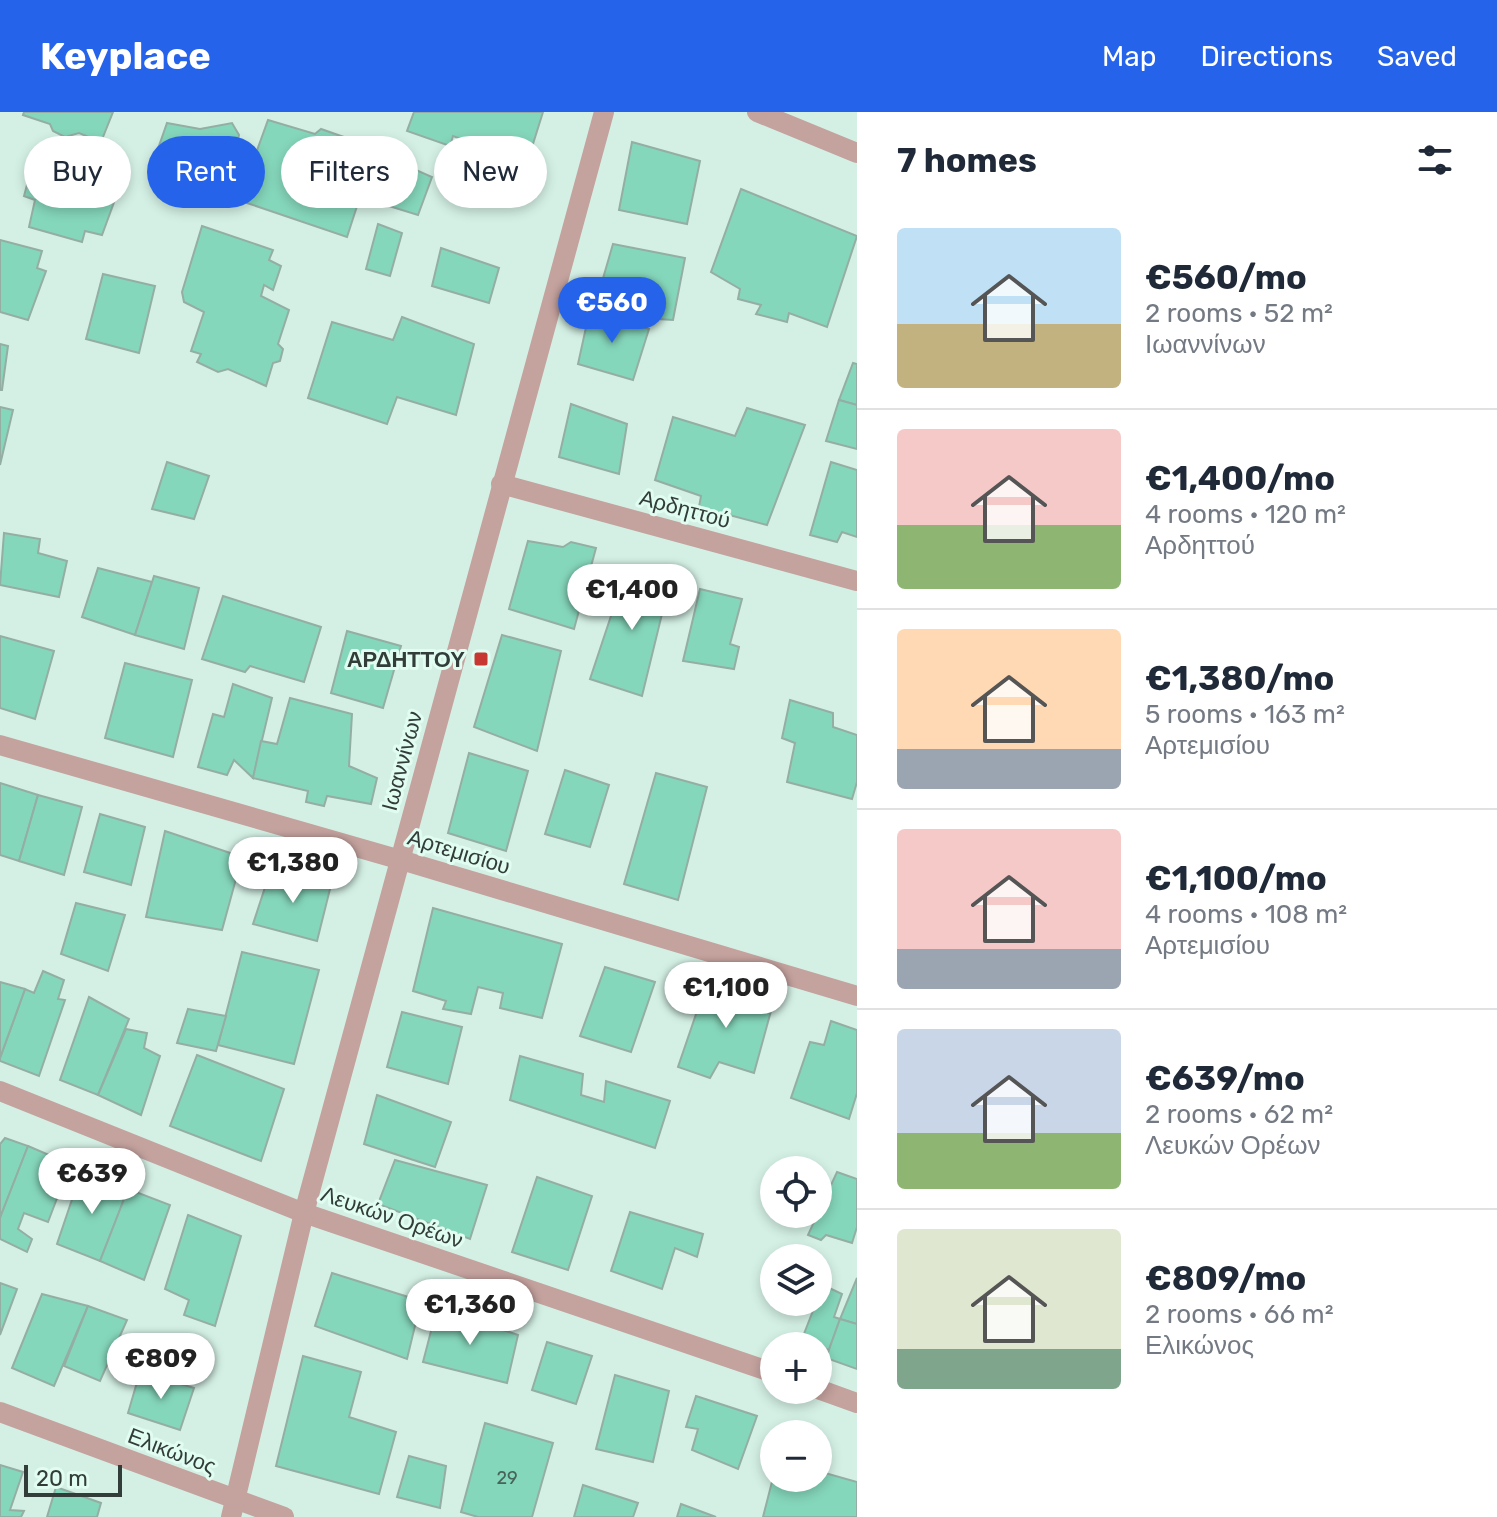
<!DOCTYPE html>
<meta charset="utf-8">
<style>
body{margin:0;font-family:Rubik,sans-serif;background:#f6f6f7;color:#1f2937;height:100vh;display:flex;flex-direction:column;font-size:30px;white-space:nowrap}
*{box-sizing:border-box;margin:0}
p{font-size:26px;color:#747a83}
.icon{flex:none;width:44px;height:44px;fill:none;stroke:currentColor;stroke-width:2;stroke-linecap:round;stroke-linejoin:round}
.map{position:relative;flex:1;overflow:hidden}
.drawer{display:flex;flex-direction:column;background:#fff;width:640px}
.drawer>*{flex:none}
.top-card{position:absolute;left:24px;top:24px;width:712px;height:72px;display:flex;gap:16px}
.fabs{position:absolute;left:760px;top:1044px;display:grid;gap:16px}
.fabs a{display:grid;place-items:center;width:72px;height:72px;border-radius:50%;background:#fff;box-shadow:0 4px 12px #0003;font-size:40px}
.scale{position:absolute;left:24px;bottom:20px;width:98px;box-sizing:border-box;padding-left:8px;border:4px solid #323d39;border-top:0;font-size:22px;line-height:28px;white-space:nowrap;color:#323d39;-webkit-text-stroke:6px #e1fdf2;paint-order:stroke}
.price{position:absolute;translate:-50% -68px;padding:0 18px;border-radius:28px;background:#fff;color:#222;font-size:26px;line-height:52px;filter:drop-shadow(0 2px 4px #0008)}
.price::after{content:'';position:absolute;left:50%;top:48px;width:24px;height:18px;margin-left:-12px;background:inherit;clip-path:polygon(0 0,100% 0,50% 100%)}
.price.active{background:#2563eb;color:#fff}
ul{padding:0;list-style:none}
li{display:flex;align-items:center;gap:24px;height:200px;padding:0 40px}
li+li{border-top:2px solid #e0e1e3}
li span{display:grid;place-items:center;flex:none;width:224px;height:160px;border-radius:8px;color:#555}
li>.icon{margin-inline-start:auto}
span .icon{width:96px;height:96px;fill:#fffc;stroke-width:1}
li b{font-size:34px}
h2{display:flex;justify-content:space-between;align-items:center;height:96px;padding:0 40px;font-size:34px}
.tag{padding:0 28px;border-radius:36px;background:#fff;box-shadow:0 4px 12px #0003;font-size:28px;line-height:72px}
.tag.active{background:#2563eb;color:#fff}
header{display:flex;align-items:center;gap:48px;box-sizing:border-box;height:112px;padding:0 40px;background:#2563eb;color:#fff}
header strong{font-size:38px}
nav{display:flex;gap:44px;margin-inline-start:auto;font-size:28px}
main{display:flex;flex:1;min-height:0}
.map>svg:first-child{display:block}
.building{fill:#85d7bb;stroke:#94aea4;stroke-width:2}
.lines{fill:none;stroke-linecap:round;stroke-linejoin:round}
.minor{stroke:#c4a29e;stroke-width:20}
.tertiary{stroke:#c4a29e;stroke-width:20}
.poi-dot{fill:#c63831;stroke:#e1fdf2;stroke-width:3}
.labels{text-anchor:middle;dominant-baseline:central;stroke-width:6;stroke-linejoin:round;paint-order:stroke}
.number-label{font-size:18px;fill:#47645a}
.street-label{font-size:22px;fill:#323d39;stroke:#e1fdf2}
.poi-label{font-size:22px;font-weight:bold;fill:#323d39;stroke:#e1fdf2;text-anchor:end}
</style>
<header>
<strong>Keyplace</strong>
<nav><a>Map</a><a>Directions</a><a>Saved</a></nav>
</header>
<main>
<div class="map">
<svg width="857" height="1405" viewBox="0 0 857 1405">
<rect width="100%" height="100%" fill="#d4f0e5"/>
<g class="building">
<path d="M24,0H113L101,30L79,21L65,25L53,19L50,12L23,3Z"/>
<path d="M414,0H543L527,51L453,24L450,34L407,19Z"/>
<path d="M268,8L315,22L321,17L398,44L400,51L432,65L418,103L360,85L347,125L247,91L255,59L251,55Z"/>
<path d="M167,11L200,17L232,11L239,23L234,45L205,40L190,49L178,64L152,54Z"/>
<path d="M632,30L700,49L687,112L619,98Z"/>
<path d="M32,54L120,74L102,123L85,119L82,130L29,115L35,88L24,84Z"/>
<path d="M741,77L857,124L827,215L789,201L787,210L756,202L761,193L738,187L740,177L711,160Z"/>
<path d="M378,112L402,121L390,164L366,157Z"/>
<path d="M202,114L273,138L269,148L281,154L273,178L264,173L261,184L289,198L278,232L283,237L280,249L273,251L266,274L228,257L218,260L197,250L201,242L191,239L204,200L184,190L182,180Z"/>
<path d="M0,128L42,139L37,156L46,159L28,208L0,200Z"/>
<path d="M613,132L685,146L673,208L658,207L660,197L597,187Z"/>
<path d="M441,136L499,156L489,191L432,174Z"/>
<path d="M103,162L155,174L139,241L86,227Z"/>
<path d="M590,197L649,217L633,268L578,252Z"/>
<path d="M402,205L474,232L456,303L397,285L387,312L308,286L332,210L393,228Z"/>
<path d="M0,232L8,234L2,278H0Z"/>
<path d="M853,251L857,252V293L839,288Z"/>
<path d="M839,288L857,293V337L826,329Z"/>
<path d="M571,292L627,312L619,362L559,345Z"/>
<path d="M0,295L13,298L0,353Z"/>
<path d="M747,296L805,313L767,413L699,395L701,384L655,368L673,305L735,324Z"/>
<path d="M167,350L209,364L194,407L152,397Z"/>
<path d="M831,350L857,358V425L842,420L837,430L810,423Z"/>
<path d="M4,421L40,427L38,441L67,449L59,485L0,473Z"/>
<path d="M528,429L563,435L571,430L596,436L574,517L509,497Z"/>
<path d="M98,456L152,470L135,523L82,505Z"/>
<path d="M627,456L671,465L642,584L590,567Z"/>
<path d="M154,464L199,476L184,537L135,523Z"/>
<path d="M700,477L742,487L730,532L739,535L734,557L683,549Z"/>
<path d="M223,484L321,515L304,570L250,554L245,560L202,547Z"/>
<path d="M347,519L401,534L383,596L331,581Z"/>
<path d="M502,523L561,539L537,639L474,615Z"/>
<path d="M0,524L54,539L35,607L0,596Z"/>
<path d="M125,551L192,568L173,645L105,626Z"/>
<path d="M233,572L272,586L253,666L234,648L227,663L198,655L213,602L224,605Z"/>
<path d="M290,586L352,602L349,654L377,666L371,692L327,684L324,694L306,690L308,679L253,666L261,629L277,632Z"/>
<path d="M790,588L833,601V615L857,623V670L852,687L787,670L795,631L782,626Z"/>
<path d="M469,641L528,659L506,739L448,721Z"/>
<path d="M565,658L609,673L590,735L545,722Z"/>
<path d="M656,661L707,675L678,788L624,772Z"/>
<path d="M0,671L38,683L19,749L0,743Z"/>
<path d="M38,683L82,695L64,763L19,749Z"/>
<path d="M100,702L145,715L131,773L84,760Z"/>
<path d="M165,719L242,745L222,818L146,805Z"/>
<path d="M271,757L331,773L317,829L253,812Z"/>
<path d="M76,791L125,803L108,859L61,842Z"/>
<path d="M433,796L562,832L542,906L500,896L503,881L478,875L471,902L443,897L446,889L413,879Z"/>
<path d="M242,840L319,858L294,952L218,933Z"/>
<path d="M605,855L655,870L631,940L580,924Z"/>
<path d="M43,859L64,868L58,887L65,888L39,964L0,949V946L25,877L34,881Z"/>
<path d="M708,867L774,888L754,961L719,950L710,966L678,955Z"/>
<path d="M0,870L25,877L0,946Z"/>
<path d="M89,885L129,907L98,983L60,968Z"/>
<path d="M188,897L226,904L216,939L177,931Z"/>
<path d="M402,900L462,915L448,972L387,955Z"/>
<path d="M831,909L857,918V981L849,1007L791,986L810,930L824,933Z"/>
<path d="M126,917L147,921L144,936L160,944L141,1003L98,983Z"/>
<path d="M197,943L284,977L261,1049L170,1014Z"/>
<path d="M520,944L583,962L581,983L604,990L606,969L670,989L655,1036L510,988Z"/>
<path d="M377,983L451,1010L435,1055L364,1032Z"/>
<path d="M5,1026L28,1034L0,1106V1032Z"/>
<path d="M28,1034L70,1052L48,1110L24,1101L18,1117L32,1127L27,1140L0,1127V1106Z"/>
<path d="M395,1048L487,1073L470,1127L378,1092Z"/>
<path d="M837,1060L857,1067V1115L852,1131L826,1123L821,1128L808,1123Z"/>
<path d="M81,1061L128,1077L100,1149L57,1132Z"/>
<path d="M537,1065L592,1084L568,1158L512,1140Z"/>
<path d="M128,1077L170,1093L144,1168L100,1149Z"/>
<path d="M630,1100L703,1122L697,1145L675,1136L662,1177L611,1159Z"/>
<path d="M188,1103L241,1124L215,1214L184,1203L189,1188L165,1177Z"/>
<path d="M332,1161L421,1189L407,1247L315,1214Z"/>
<path d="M857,1166V1212L840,1207Z"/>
<path d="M0,1171L17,1177L0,1223Z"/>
<path d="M823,1173L842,1182L834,1205L840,1207L829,1238L802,1227Z"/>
<path d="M42,1182L88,1194L54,1274L12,1256Z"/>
<path d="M88,1194L127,1208L100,1269L64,1254Z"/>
<path d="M437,1196L518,1223L507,1271L423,1250Z"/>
<path d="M840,1207L857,1212V1257L826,1246Z"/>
<path d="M153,1226L206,1245L201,1262L183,1256L177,1271L140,1260Z"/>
<path d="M547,1230L592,1244L576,1292L532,1278Z"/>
<path d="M303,1244L361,1260L349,1305L396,1320L379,1382L276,1354Z"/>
<path d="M140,1260L194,1276L180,1318L128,1301Z"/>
<path d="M615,1263L669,1279L653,1350L596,1337Z"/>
<path d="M696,1284L757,1304L738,1357L692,1338L698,1317L686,1315Z"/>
<path d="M485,1311L553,1331L532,1405H478L461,1400Z"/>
<path d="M409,1344L446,1354L440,1396L397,1385Z"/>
<path d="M0,1353L23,1360L10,1398L24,1399L21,1405H0Z"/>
<path d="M818,1359L857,1370V1405H763L774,1362V1366H818Z"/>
<path d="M583,1373L638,1391L633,1405H574Z"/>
<path d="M56,1375L101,1391L97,1405H47Z"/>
<path d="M681,1392L716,1405H677Z"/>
</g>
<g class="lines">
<g class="minor">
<path d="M501,372L857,469"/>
<path d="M0,633L401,748L857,884"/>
<path d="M0,979L304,1101L774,1261"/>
<path d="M818,1277L857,1291"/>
<path d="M0,1300L284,1405"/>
<path d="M231,1405L304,1101L604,0"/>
</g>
<path class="tertiary" d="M757,0L857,41"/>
</g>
<rect class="poi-dot" x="473" y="539" width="16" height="16" rx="4"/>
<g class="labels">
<g class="number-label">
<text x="507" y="1366">29</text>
</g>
<g class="street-label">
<text transform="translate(685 397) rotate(15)">Αρδηττού</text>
<text transform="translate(402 649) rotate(-75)">Ιωαννίνων</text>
<text transform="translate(459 740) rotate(17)">Αρτεμισίου</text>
<text transform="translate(392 1105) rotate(19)">Λευκών Ορέων</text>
<text transform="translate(172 1339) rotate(21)">Ελικώνος</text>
</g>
<g class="poi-label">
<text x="465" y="547">ΑΡΔΗΤΤΟΥ</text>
</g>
</g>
</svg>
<div class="fabs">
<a><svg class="icon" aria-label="locate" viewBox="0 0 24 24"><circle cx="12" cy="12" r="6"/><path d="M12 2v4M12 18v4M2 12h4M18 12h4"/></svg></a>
<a><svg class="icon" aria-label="layers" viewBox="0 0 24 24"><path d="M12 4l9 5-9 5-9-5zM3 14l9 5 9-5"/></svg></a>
<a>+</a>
<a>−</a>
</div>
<div class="scale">20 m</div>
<b class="price active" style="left:612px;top:233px">€560</b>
<b class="price" style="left:632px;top:520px">€1,400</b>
<b class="price" style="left:293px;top:793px">€1,380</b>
<b class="price" style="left:726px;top:918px">€1,100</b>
<b class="price" style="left:92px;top:1104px">€639</b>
<b class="price" style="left:470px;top:1235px">€1,360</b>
<b class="price" style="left:161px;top:1289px">€809</b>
<div class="top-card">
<a class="tag">Buy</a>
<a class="tag active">Rent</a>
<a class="tag">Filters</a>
<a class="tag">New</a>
</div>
</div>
<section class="drawer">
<h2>7 homes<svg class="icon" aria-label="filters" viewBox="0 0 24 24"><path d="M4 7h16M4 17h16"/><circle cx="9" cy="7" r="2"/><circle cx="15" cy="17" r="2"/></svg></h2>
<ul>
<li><span style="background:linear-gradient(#bfe0f5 60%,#c2b280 0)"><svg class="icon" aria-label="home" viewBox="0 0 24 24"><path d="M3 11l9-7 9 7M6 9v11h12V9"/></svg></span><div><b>€560/mo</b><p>2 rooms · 52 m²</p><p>Ιωαννίνων</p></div></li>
<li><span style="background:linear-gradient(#f6c9c9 60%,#8fb573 0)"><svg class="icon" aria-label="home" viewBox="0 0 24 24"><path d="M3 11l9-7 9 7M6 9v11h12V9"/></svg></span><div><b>€1,400/mo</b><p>4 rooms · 120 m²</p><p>Αρδηττού</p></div></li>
<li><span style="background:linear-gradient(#ffd9b3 75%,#9aa5b1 0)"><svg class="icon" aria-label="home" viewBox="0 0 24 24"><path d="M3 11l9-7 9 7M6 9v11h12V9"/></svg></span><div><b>€1,380/mo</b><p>5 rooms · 163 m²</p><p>Αρτεμισίου</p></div></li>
<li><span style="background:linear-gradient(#f6c9c9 75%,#9aa5b1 0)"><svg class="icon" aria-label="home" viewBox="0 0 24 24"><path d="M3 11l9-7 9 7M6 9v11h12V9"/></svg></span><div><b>€1,100/mo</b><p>4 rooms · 108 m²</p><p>Αρτεμισίου</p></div></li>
<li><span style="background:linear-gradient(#c9d6e8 65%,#8fb573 0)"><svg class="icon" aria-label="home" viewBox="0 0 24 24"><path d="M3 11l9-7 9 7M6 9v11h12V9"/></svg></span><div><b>€639/mo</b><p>2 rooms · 62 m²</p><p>Λευκών Ορέων</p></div></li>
<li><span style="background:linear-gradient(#dfe7d0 75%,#7fa58c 0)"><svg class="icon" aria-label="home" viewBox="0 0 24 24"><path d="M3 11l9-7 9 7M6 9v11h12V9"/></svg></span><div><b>€809/mo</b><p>2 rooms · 66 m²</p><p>Ελικώνος</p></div></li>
</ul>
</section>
</main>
